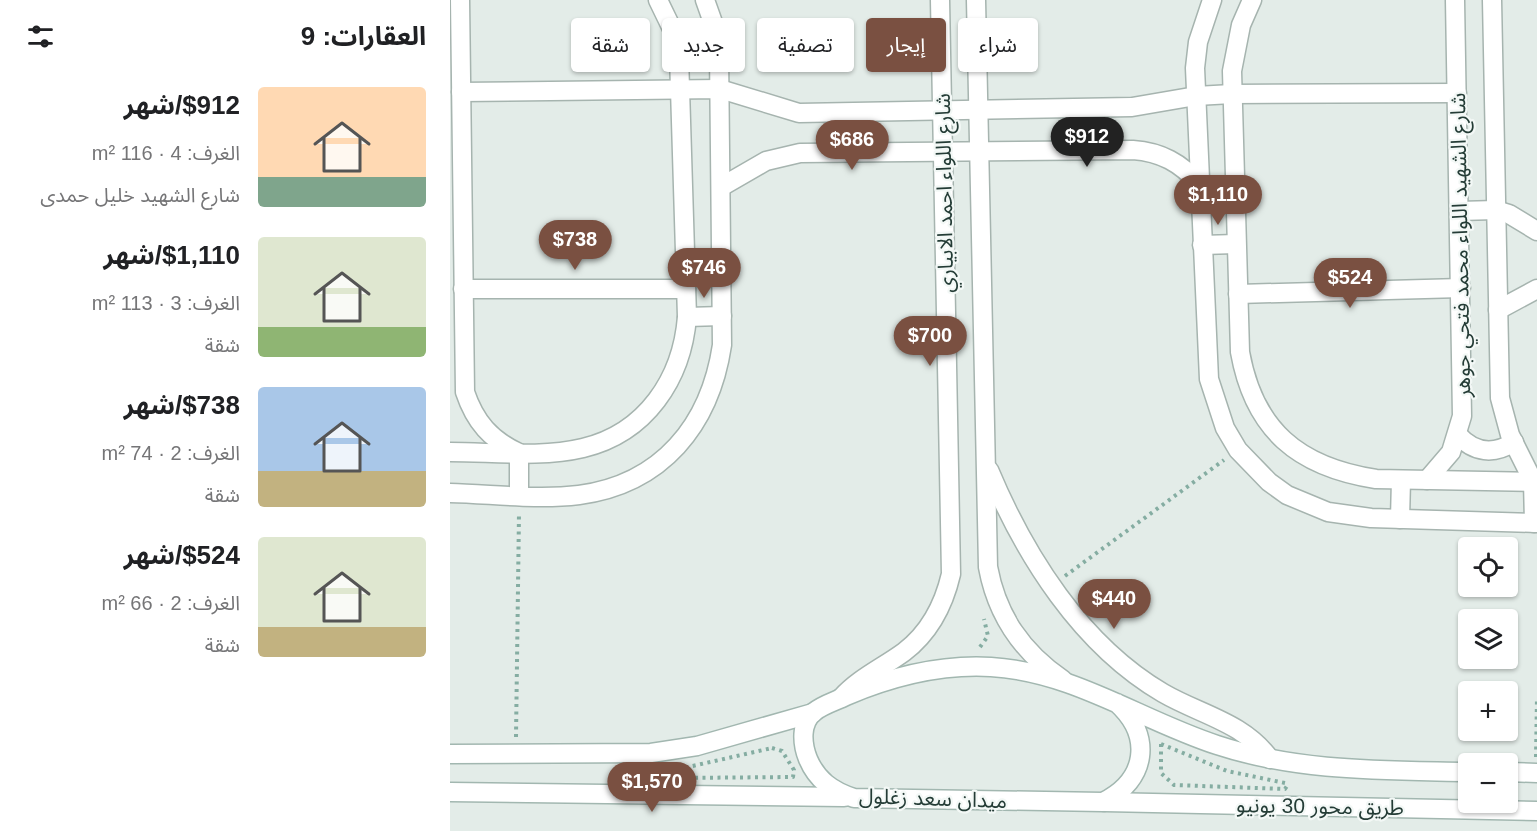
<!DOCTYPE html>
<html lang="ar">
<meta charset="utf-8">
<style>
body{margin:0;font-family:Helvetica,"Noto Sans Arabic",sans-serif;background:#f6f6f6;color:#202124;direction:rtl;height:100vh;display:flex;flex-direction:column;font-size:22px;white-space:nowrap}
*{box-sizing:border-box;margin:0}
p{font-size:20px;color:#757577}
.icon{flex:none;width:33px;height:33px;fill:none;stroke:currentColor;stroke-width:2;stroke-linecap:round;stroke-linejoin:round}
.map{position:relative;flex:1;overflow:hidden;direction:ltr}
.drawer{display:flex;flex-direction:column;background:#fff;width:450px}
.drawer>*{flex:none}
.guide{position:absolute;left:18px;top:18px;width:570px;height:54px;direction:rtl;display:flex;gap:12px}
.tools{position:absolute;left:1008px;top:537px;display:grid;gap:12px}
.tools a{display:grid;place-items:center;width:60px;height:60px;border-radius:6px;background:#fff;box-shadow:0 2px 4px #0004;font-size:30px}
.price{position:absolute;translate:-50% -51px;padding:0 14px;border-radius:21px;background:#7a5041;color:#fff;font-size:20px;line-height:39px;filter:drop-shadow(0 2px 3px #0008)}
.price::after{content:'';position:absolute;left:50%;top:36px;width:18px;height:14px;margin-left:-9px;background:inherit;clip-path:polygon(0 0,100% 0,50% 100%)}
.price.on{background:#222;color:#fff}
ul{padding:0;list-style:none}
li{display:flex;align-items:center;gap:18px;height:150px;padding:0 24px}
li span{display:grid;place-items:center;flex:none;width:168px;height:120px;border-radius:6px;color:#555}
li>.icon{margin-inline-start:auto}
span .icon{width:72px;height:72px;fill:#fffc;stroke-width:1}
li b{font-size:26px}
h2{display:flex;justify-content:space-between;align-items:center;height:72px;padding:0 24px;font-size:26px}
.tag{padding:0 21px;border-radius:6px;background:#fff;box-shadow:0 2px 4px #0004;font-size:21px;line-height:54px}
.tag.on{background:#7a5041;color:#fff}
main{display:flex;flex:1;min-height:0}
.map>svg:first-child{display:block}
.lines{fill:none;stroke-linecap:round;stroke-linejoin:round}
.street-casing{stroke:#a6b4af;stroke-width:21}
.secondary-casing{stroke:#a2b7b0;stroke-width:21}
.path{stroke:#85ada2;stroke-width:4;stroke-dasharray:3 4.5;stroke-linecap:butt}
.street{stroke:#fff;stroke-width:18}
.secondary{stroke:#fff;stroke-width:18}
.labels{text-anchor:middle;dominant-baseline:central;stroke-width:4.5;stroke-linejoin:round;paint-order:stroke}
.street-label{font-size:21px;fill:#243c36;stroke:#f3f8f6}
</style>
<main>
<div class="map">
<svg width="1087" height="831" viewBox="0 0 1087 831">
<rect width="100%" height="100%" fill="#e3ece8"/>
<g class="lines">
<defs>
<g id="street">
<path d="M10,0L15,392C25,422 41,440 69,453V495"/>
<path d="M526,0L538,567C547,616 572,652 613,680"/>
<path d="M762,0L748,42L745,68L759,379L775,428L788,450L819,482L837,495L878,512L921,518L1087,523"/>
<path d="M802,0L791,25L782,71L790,352C804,430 848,467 926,479L1087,482"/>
<path d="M1042,0L1050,398L1060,435L1083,481L1084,523"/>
<path d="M11,92L270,89L349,113L682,107L746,96L782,94L1007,93"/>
<path d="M271,187L316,161L350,153L683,150C711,152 731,163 749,184"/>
<path d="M1009,211L1046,210L1059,214L1087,231"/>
<path d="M752,245L786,244"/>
<path d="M13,289H236"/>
<path d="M788,294L1011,288"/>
<path d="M1048,310L1087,289"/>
<path d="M237,317L272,316"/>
<path d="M1008,435C1024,453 1044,455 1064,442"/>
<path d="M0,452C43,452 91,458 133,448C196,433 232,379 237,317L229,56L224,33L208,0"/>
<path d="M539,470C575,556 631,645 713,693C751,715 793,722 820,759"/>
<path d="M977,480L1001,452L1012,416L1005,0"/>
<path d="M0,493C42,494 87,500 129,495C212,484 260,425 272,345L269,52L266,31L255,0"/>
<path d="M950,519L951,480"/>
<path d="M391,698C409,678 432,668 454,652C479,633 494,604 501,574L490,0"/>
</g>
<g id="secondary">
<path d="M667,703C703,736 697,780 653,802L404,798C382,791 367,780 358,759C352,744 350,723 364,712C372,705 386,701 396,696C443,676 490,664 541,667C624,672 690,720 767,745C849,772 934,770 1018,772"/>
<path d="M0,754L201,753L247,746L363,713"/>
<path d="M1058,772L1087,773"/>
<path d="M0,792L394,797"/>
<path d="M655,802L1087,811"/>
</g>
</defs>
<use href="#street" class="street-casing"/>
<use href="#secondary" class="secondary-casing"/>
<g class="path">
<path d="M615,576L774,460"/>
<path d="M530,647L538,636L534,619"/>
<path d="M66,737L69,513"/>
<path d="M711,744L777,771L835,783L837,786L835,789L724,785L711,773Z"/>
<path d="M322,748L332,751L344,770L343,777L225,778L221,774L225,770Z"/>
<path d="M1086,757L1087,698"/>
</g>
<use href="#street" class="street"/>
<use href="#secondary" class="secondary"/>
</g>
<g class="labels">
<g class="street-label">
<text transform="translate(494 193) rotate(-91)">شارع اللواء احمد الابياري</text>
<text transform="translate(1010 245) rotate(-91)">شارع الشهيد اللواء محمد فتحي جوهر</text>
<text transform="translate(483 798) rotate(2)">ميدان سعد زغلول</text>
<text transform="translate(870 806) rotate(1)">طريق محور 30 يونيو</text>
</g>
</g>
</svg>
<div class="tools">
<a><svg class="icon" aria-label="locate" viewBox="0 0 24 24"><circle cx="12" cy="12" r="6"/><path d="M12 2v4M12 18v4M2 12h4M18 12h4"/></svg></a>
<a><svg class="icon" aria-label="layers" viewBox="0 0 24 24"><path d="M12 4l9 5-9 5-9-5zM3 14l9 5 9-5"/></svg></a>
<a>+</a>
<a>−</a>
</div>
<b class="price on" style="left:637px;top:168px">$912</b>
<b class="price" style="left:402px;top:171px">$686</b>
<b class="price" style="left:768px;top:226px">$1,110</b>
<b class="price" style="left:125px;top:271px">$738</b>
<b class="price" style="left:254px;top:299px">$746</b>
<b class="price" style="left:900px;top:309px">$524</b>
<b class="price" style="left:480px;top:367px">$700</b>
<b class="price" style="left:664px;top:630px">$440</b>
<b class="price" style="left:202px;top:813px">$1,570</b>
<div class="guide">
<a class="tag">شراء</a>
<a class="tag on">إيجار</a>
<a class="tag">تصفية</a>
<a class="tag">جديد</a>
<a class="tag">شقة</a>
</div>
</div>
<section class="drawer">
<h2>العقارات: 9<svg class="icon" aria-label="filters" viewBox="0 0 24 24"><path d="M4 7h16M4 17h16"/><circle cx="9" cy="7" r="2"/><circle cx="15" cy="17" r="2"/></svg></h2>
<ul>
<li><span style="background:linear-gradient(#ffd9b3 75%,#7fa58c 0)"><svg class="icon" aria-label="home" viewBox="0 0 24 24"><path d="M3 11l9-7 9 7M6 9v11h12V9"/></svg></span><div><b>$912/شهر</b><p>الغرف: 4 · 116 m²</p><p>شارع الشهيد خليل حمدى</p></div></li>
<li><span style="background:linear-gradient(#dfe7d0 75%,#8fb573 0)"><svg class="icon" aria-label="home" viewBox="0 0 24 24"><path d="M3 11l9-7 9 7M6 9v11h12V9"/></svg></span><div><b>$1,110/شهر</b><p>الغرف: 3 · 113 m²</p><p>شقة</p></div></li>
<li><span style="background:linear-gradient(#a9c7e8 70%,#c2b280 0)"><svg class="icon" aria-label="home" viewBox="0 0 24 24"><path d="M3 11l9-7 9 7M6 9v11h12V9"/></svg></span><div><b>$738/شهر</b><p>الغرف: 2 · 74 m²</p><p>شقة</p></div></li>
<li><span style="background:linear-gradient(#dfe7d0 75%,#c2b280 0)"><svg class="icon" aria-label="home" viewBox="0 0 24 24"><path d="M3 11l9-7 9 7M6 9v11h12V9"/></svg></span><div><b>$524/شهر</b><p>الغرف: 2 · 66 m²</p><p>شقة</p></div></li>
</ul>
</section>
</main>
